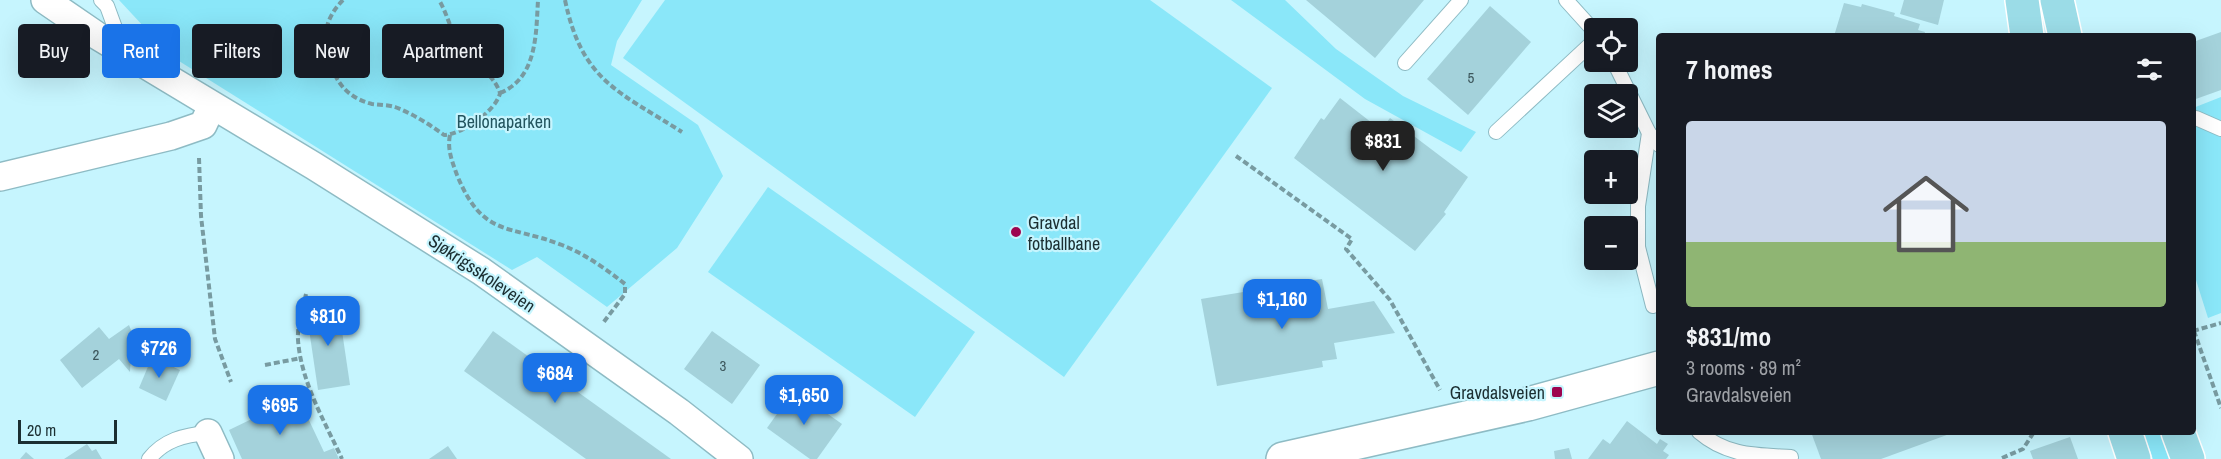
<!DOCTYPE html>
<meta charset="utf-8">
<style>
body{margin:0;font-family:"Archivo Narrow",sans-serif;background:#242831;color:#f1f3f6;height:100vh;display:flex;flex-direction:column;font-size:22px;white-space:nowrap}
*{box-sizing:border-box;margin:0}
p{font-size:20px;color:#9ea1a6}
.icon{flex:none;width:33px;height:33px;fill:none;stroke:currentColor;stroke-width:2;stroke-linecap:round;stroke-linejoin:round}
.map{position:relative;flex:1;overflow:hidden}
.sheet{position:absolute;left:1656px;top:33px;width:540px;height:402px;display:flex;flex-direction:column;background:#171b24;border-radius:6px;box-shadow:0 6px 24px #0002}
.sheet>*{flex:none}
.top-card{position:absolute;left:18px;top:24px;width:570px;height:54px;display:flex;gap:12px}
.controls{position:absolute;left:1584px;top:18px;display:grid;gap:12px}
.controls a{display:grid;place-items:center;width:54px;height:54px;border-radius:6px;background:#171b24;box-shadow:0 6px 24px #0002;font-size:30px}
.scale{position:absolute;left:18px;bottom:15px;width:99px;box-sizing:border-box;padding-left:6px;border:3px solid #1b2e31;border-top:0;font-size:16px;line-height:21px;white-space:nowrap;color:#1b2e31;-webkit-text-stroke:4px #c6f5fe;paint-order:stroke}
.price{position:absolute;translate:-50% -51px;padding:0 14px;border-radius:12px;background:#1a73e8;color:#fff;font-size:20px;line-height:39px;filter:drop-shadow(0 2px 3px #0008)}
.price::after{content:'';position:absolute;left:50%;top:36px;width:18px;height:14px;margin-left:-9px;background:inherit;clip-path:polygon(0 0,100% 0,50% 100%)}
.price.selected{background:#222;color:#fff}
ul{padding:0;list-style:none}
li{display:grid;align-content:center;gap:12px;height:318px;padding:0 30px}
li span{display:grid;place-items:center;height:186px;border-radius:6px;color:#555}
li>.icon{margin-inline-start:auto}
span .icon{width:108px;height:108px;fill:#fffc;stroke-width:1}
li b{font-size:26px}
h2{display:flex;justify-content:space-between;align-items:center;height:72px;padding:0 30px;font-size:26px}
.chip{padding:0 21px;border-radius:6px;background:#171b24;box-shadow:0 6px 24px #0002;font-size:21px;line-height:54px}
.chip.selected{background:#1a73e8;color:#fff}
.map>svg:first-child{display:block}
.green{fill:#8ae7f9}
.building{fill:#a4d2db}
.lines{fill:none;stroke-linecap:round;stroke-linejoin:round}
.service-casing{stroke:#8ebbc4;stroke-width:16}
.minor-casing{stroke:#8ebbc4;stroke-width:30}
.secondary-casing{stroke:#8ebbc4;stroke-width:36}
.primary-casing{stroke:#fff;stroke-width:36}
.path{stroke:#789ba1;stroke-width:4;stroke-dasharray:6 3;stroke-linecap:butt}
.service{stroke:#fff;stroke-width:14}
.minor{stroke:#fff;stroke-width:27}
.secondary{stroke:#fff;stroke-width:33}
.primary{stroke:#9bdce7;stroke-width:33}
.poi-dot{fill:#9d044f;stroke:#c6f5fe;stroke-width:2}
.labels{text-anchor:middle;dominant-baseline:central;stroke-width:4.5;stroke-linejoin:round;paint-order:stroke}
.number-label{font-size:15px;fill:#3d575c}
.park-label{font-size:18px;fill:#23555f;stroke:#c6f5fe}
.poi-label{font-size:18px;fill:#1b2e31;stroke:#c6f5fe;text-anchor:start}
.street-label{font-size:18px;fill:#1b2e31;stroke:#c6f5fe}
</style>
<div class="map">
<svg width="2221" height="459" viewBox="0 0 2221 459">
<rect width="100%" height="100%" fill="#c6f5fe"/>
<g class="green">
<path d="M119,0H642L617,41L611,65L698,125L723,176L677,248L607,307L537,257L512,270L171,56Z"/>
<path d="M665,0H1150L1272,88L1064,377L623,58Z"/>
<path d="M1231,0H1285L1336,49L1403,96L1476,132L1461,152L1365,99Z"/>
<path d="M2221,97V313L2208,318L2196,280L2193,281V108Z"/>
<path d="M768,187L975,332L915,417L708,272Z"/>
<path d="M2143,432H2167L2177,459H2153Z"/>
</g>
<g class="building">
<path d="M1306,0H1424L1375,58Z"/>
<path d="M1904,0H1944L1938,25L1900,14Z"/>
<path d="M1844,3L1861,7L1862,4L1895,13L1894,16L1920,24L1918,30L1925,32L1924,36H1834Z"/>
<path d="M1490,6L1531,42L1468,115L1427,79Z"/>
<path d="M2221,32V90L2193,100V42Z"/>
<path d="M1340,98L1381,130L1390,118L1468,177L1444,212L1446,214L1415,251L1294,158L1321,118L1324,120Z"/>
<path d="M1322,279L1328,309L1374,301L1395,333L1334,343L1337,359L1322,361L1323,367L1217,386L1201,299Z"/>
<path d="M338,304L350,385L318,390L306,309Z"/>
<path d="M129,325L138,348L131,355L130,372L119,359L82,388L60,360L99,327L109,339Z"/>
<path d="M493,331L671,459H586L464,371Z"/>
<path d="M712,331L760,365L732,404L684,369Z"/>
<path d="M152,357L180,370L166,401L139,388Z"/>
<path d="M794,390L842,424L817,459H810L767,428Z"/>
<path d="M298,397L324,452L334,448L339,459H242L229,430Z"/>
<path d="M1627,421L1657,444L1660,439L1668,444L1663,451L1669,455L1666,459H1588L1603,439L1610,444Z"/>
<path d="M1811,432H1955L1881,459H1821Z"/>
<path d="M2070,437L2078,459H2033L2030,451Z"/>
<path d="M87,444L92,451L96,449L102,459H64Z"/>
<path d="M448,446L457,459H429Z"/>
<path d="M1569,448L1572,459H1555L1554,451Z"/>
<path d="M26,452L34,459H20Z"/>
</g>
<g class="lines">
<defs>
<g id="service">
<path d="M101,0L107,6L122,47"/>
<path d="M1566,0L1594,31"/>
<path d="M1614,62L1649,133L1659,145"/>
<path d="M1405,63L1461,0"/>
<path d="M2196,118L2221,129"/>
<path d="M1496,132L1594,41"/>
<path d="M1649,133L1638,206V247L1653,306"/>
<path d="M1699,432C1727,456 1755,455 1791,457"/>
<path d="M149,459C164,440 184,435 208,433"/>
</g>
<g id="minor">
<path d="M45,0L96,35L314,166L481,271L679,412L739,459"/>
<path d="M0,177L171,136L203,125L212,106"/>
<path d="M208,433L220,459"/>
</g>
<path id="secondary" d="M1283,459L1528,404L1659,368"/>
<g id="primary">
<path d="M2022,0L2027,36"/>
<path d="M2057,0L2065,36"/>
<path d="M2125,432L2134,459"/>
<path d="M2178,432L2188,459"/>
</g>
</defs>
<use href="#service" class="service-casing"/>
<use href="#minor" class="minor-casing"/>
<use href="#secondary" class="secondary-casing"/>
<use href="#primary" class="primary-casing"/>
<g class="path">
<path d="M343,0C331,12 323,28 326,46C332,75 341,96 372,104C380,105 388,105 395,107C413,114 429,124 444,135C461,135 497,110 500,93C494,74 473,63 461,47C451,33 448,15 439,0"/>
<path d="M565,0C582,81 618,91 682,132"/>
<path d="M500,93C537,78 536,35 538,0"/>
<path d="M450,135C447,149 452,161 457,175C483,238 508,224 562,245C585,254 606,269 625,284V294L603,323"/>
<path d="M1236,156L1352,239L1346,249L1390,300L1440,390"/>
<path d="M199,158L201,216L215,339L231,382"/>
<path d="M306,294C303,309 297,324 298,340C301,382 325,422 342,459"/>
<path d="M2193,331L2221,323"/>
<path d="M2194,331L2221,408"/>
<path d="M265,365L301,358"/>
<path d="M2002,458L2023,449L2034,432"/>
</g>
<use href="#service" class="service"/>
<use href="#minor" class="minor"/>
<use href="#secondary" class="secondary"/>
<use href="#primary" class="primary"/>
</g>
<g class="poi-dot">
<circle cx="1016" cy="232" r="6"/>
<rect x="1551" y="386" width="12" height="12" rx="3"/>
</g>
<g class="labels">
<g class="number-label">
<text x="1471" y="77">5</text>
<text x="96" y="354">2</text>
<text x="723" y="365">3</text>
</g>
<g class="park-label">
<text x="504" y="121">Bellonaparken</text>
</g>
<g class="poi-label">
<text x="1028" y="222">Gravdal<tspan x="1028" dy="21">fotballbane</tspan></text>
<text x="1545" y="392" text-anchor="end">Gravdalsveien</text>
</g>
<g class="street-label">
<text transform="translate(482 273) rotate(34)">Sjøkrigsskoleveien</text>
</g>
</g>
</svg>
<div class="controls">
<a><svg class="icon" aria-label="locate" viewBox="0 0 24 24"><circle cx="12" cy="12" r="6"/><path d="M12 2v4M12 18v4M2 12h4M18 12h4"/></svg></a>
<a><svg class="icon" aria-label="layers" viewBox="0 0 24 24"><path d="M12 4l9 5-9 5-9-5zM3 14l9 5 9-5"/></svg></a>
<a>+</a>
<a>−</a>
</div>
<div class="scale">20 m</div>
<b class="price selected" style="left:1383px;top:172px">$831</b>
<b class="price" style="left:1282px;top:330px">$1,160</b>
<b class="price" style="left:328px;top:347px">$810</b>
<b class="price" style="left:159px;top:379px">$726</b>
<b class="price" style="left:555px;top:404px">$684</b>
<b class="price" style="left:804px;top:426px">$1,650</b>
<b class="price" style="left:280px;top:436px">$695</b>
<div class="top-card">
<a class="chip">Buy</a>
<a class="chip selected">Rent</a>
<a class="chip">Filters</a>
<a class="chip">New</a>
<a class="chip">Apartment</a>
</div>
<section class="sheet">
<h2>7 homes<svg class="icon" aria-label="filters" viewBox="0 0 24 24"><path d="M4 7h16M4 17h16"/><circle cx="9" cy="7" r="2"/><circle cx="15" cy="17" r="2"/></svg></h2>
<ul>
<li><span style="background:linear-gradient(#c9d6e8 65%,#8fb573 0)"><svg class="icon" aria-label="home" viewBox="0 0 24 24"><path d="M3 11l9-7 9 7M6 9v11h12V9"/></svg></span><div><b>$831/mo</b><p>3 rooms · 89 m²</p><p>Gravdalsveien</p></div></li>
</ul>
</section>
</div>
